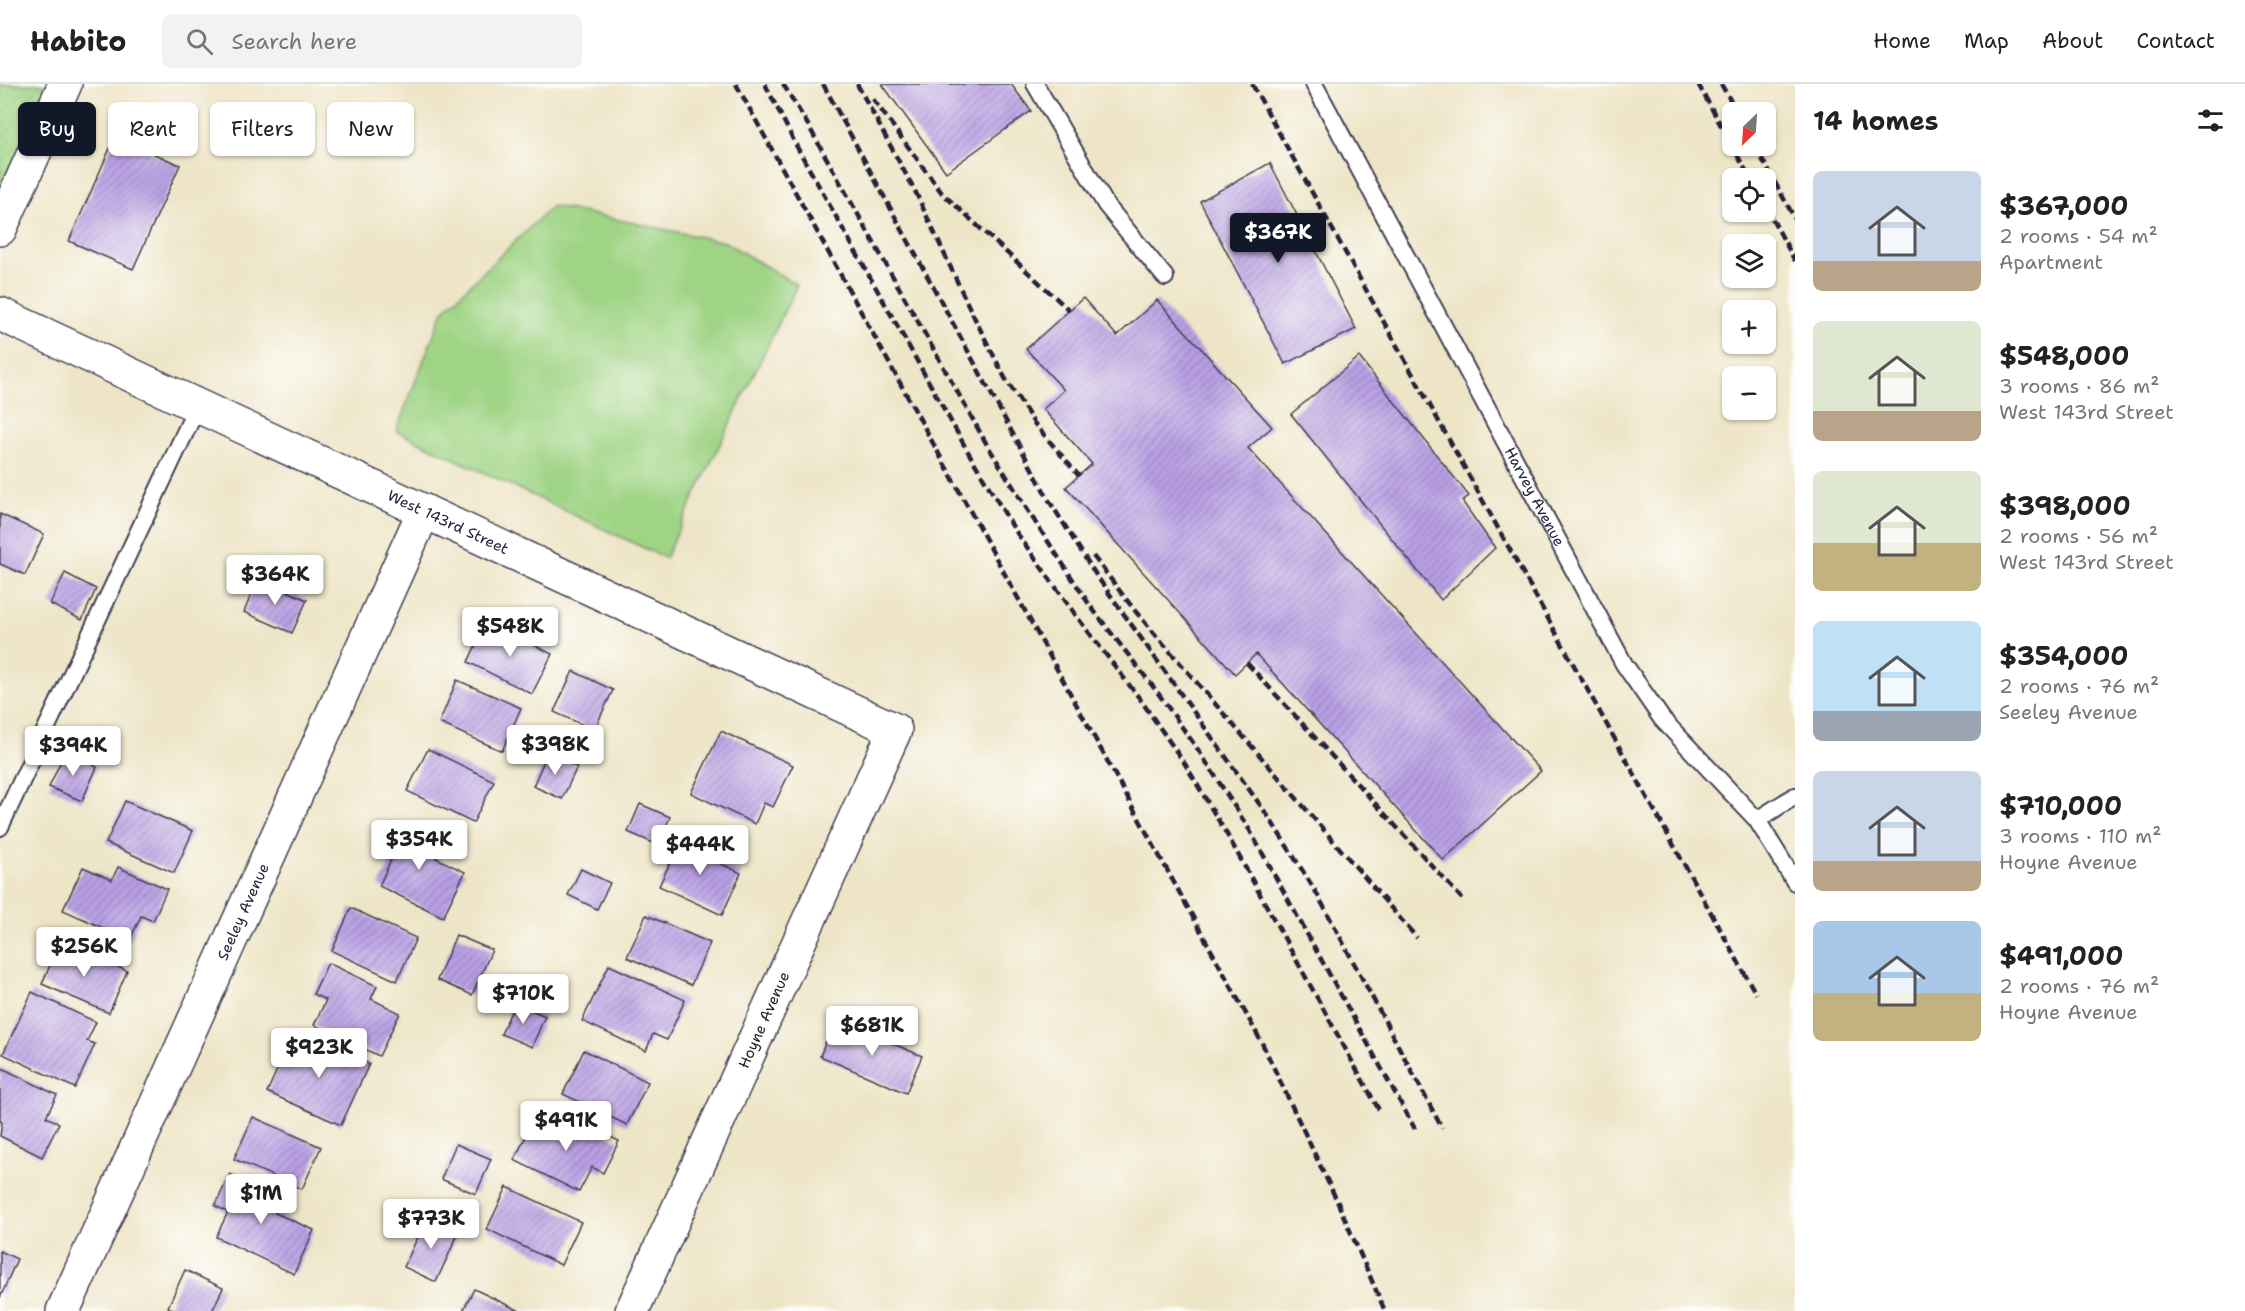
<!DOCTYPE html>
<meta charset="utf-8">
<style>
body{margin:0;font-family:"Shantell Sans",sans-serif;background:#f2f2f2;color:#222;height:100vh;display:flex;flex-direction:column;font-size:22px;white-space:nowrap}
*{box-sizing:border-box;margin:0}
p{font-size:20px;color:#767676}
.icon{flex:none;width:33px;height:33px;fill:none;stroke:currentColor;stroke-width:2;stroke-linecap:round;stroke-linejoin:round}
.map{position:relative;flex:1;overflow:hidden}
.sheet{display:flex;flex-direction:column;background:#fff;width:450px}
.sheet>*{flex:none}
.guide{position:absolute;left:18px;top:18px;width:570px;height:54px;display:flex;gap:12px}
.needle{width:39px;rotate:205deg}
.tools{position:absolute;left:1722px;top:18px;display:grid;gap:12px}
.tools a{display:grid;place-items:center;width:54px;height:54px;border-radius:9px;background:#fff;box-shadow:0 2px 4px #0004;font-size:30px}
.price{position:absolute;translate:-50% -51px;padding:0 14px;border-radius:6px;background:#fff;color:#222;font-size:20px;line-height:39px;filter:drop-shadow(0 2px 3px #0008)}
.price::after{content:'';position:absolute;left:50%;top:36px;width:18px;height:14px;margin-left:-9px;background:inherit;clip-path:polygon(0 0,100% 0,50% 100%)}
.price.active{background:#111827;color:#fff}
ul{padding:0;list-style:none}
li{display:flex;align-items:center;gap:18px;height:150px;padding:0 18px}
li span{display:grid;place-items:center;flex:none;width:168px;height:120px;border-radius:9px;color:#555}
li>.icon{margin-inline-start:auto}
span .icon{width:72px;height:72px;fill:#fffc;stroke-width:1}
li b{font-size:26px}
h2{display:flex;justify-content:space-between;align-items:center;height:72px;padding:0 18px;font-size:26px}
.chip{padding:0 21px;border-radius:9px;background:#fff;box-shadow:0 2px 4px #0004;font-size:21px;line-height:54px}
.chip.active{background:#111827;color:#fff}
header{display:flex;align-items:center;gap:36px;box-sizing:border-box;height:84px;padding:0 30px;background:#fff;border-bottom:2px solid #e0e0e0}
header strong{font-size:28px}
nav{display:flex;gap:33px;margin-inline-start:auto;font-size:21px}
.search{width:420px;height:54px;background:#f2f2f2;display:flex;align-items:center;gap:15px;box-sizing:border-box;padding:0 21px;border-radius:9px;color:#767676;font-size:22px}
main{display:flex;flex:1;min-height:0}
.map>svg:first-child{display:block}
.green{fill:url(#green-dots);stroke:#607b60;stroke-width:1.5}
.pitch{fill:#9fd485;stroke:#607b60;stroke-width:1.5}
.building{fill:url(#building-hatch)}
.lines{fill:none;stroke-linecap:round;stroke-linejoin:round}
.service-casing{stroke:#413f50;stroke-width:20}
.minor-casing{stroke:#413f50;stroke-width:36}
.service{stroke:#fff;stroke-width:16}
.minor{stroke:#fff;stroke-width:33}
.rail{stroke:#22223b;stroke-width:4.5;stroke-dasharray:9 4.5;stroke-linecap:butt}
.labels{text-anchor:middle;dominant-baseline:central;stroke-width:5;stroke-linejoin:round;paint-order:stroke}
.street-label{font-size:15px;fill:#22223b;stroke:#fdfcf7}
</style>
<header>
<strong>Habito</strong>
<div class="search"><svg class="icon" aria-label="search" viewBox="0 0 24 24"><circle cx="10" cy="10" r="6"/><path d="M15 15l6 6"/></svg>Search here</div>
<nav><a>Home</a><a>Map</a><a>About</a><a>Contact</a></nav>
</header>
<main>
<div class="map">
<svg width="1795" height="1227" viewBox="0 0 1795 1227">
<defs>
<pattern id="green-dots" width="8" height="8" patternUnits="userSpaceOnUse" patternTransform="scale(1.5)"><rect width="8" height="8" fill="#9fd485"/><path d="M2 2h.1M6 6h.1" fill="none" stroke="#89b674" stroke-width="1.8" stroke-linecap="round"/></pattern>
<pattern id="building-hatch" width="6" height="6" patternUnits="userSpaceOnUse" patternTransform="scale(1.5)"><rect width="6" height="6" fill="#baa0e5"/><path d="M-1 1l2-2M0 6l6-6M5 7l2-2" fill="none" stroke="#9782bb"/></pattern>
</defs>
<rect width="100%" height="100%" fill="#fdfcf7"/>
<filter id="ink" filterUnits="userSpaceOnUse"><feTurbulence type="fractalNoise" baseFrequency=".0167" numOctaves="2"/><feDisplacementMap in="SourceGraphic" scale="12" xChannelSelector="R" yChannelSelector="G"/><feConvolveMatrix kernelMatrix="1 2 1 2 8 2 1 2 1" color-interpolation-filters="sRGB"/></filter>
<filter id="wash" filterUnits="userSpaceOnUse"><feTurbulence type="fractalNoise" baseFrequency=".008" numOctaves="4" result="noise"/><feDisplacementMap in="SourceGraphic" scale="24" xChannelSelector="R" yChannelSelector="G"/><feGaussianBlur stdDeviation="1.35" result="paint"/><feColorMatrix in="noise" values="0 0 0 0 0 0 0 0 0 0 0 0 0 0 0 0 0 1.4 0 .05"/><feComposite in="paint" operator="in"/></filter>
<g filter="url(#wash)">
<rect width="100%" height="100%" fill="#eee5c7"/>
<path class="green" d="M0,0H55L0,120Z"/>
<path class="pitch" d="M552,122L725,158L797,201L665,474L396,347L443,227Z"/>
<g id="blocks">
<g class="building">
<path d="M882,0H1011L1031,27L946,88Z"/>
<path d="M115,53L180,81L133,185L69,157Z"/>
<path d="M1270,79L1356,245L1285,280L1200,117Z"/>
<path d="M1083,214L1117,252L1157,216L1272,343L1248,364L1541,687L1443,776L1256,570L1235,590L1066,403L1092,380L1043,325L1064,306L1026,265Z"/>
<path d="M1359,273L1469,412L1462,417L1495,464L1441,516L1291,330Z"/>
<path d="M0,430L44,450L25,491L0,480Z"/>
<path d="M65,489L96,505L82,536L50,520Z"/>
<path d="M258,494L307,516L292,549L244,528Z"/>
<path d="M487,538L552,570L532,610L468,578Z"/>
<path d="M573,587L613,606L594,646L554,628Z"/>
<path d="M457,596L521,624L502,667L439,639Z"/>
<path d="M721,647L793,681L773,723L764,719L755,740L691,709Z"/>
<path d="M428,665L494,697L473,739L407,707Z"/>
<path d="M65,668L97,683L82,717L49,703Z"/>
<path d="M547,670L577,683L562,715L533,702Z"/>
<path d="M125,717L193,747L174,789L106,759Z"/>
<path d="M640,720L670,733L658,761L628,748Z"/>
<path d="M393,739L442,763L436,774L465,788L443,833L379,802L391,776L378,770Z"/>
<path d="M686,746L708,756L702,771L741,789L722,831L659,802Z"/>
<path d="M83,783L112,796L118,783L167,805L153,837L141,832L130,856L63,826Z"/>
<path d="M581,785L610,799L597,825L568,811Z"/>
<path d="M351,824L416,854L397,897L332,867Z"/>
<path d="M646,831L710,859L691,901L627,873Z"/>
<path d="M456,851L492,866L472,911L437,896Z"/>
<path d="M60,858L127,887L109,929L42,900Z"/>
<path d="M328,879L377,902L371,915L400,929L379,972L314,941L326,916L313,910Z"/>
<path d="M609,881L685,916L667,956L653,950L646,967L582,937Z"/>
<path d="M32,908L96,938L87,957L95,960L75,1004L3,970Z"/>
<path d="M515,919L545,932L532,963L501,950Z"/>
<path d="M844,939L922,972L906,1009L820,972L829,950L838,954Z"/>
<path d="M304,950L369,980L341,1041L267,1008L287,964L296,968Z"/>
<path d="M584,966L648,998L627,1041L563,1010Z"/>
<path d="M0,983L57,1011L46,1033L59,1039L42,1073L0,1052L2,1038L0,1037Z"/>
<path d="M253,1033L321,1063L302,1105L234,1075Z"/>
<path d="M572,1034L619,1057L603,1089L592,1083L579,1108L514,1076L535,1035L565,1049Z"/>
<path d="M456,1060L491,1075L476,1110L441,1095Z"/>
<path d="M230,1090L281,1114L275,1129L314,1146L294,1190L216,1153L228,1128L215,1122Z"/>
<path d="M507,1103L581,1138L561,1181L487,1145Z"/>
<path d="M426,1135L458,1150L436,1198L404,1183Z"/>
<path d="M0,1167L17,1175L0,1214Z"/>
<path d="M185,1186L223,1204L212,1227H176L168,1223Z"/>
<path d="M474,1205L520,1227H463Z"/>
</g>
</g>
</g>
<g filter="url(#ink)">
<use href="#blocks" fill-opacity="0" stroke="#413f50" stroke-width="1.5"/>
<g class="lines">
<defs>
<g id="service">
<path d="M1035,0L1106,121L1165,193"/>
<path id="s1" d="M1314,0L1624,580L1662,635L1757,736L1795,798"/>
<path d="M1757,736L1795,712"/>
<path d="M0,743L197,323"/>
</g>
<g id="minor">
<path d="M0,145L65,0"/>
<path id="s2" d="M0,230L895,646L632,1227"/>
<path id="s3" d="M63,1227L424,427"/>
</g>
</defs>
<use href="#service" class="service-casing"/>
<use href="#minor" class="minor-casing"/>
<use href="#service" class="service"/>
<use href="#minor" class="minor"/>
<g class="rail">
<path d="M736,0L1262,959L1338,1119L1385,1227"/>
<path d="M765,0L797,63L967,366L1014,445L1077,533L1140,615L1185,680L1229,754L1379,1026"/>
<path d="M783,0L808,41L986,359L1032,433L1091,523L1158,609L1201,670L1249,745L1415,1045"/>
<path d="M823,0L1050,418L1096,491L1268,732L1316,808L1442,1044"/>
<path d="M857,0L916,109L970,225L1005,294L1034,339L1079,392"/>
<path d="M1252,0L1756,910"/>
<path d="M1698,0L1750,94"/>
<path d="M1721,0L1737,28"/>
<path d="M873,15L942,109L1069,226"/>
<path d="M1755,62L1795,135"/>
<path d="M1766,123L1795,177"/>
<path d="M1093,472L1136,528L1417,854"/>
<path d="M1247,579L1465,818"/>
</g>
</g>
</g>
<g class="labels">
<g class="street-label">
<text stroke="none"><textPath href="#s1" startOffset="468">Harvey Avenue</textPath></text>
<text stroke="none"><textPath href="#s2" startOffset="494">West 143rd Street</textPath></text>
<text stroke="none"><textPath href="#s3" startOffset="438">Seeley Avenue</textPath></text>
<text transform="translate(764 936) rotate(-66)">Hoyne Avenue</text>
</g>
</g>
</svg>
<div class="tools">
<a><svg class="needle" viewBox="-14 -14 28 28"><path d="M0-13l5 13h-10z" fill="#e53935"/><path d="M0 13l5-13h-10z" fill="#767676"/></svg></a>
<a><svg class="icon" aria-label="locate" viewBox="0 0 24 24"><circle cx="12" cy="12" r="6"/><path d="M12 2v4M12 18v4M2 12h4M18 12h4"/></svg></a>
<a><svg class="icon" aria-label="layers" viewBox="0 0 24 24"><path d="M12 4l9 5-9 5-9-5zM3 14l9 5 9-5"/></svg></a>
<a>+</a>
<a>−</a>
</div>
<b class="price active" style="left:1278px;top:180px">$367K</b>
<b class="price" style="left:275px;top:522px">$364K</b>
<b class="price" style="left:510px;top:574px">$548K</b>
<b class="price" style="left:555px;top:692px">$398K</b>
<b class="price" style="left:73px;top:693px">$394K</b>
<b class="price" style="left:419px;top:787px">$354K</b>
<b class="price" style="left:700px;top:792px">$444K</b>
<b class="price" style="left:84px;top:894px">$256K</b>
<b class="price" style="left:523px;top:941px">$710K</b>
<b class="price" style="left:872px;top:973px">$681K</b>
<b class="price" style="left:319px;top:995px">$923K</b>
<b class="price" style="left:566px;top:1068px">$491K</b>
<b class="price" style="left:261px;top:1141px">$1M</b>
<b class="price" style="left:431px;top:1166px">$773K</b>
<div class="guide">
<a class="chip active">Buy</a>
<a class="chip">Rent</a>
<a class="chip">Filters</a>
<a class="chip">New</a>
</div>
</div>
<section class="sheet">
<h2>14 homes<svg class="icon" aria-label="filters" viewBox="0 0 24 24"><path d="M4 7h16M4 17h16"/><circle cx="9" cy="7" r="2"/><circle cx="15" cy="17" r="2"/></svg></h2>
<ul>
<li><span style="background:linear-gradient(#c9d6e8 75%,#b9a48a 0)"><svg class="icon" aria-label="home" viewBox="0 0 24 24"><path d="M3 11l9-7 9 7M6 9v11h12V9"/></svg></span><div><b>$367,000</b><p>2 rooms · 54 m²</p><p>Apartment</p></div></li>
<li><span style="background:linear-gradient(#dfe7d0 75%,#b9a48a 0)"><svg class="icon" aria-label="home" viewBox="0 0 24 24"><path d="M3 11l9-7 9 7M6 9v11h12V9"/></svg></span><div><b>$548,000</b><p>3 rooms · 86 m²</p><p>West 143rd Street</p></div></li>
<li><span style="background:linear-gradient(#dfe7d0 60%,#c2b280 0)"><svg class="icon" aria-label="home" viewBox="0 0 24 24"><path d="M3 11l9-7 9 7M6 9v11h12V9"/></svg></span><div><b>$398,000</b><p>2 rooms · 56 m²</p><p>West 143rd Street</p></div></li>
<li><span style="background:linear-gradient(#bfe0f5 75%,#9aa5b1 0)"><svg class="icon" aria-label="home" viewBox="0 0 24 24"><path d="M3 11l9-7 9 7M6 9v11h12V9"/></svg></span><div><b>$354,000</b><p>2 rooms · 76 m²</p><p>Seeley Avenue</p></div></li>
<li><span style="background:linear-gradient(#c9d6e8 75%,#b9a48a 0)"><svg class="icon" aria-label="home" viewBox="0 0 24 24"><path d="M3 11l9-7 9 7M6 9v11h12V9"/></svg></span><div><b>$710,000</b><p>3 rooms · 110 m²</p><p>Hoyne Avenue</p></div></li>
<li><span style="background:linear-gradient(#a9c7e8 60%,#c2b280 0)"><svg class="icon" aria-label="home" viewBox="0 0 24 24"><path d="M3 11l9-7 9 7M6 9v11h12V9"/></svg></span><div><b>$491,000</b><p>2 rooms · 76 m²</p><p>Hoyne Avenue</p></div></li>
</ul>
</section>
</main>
